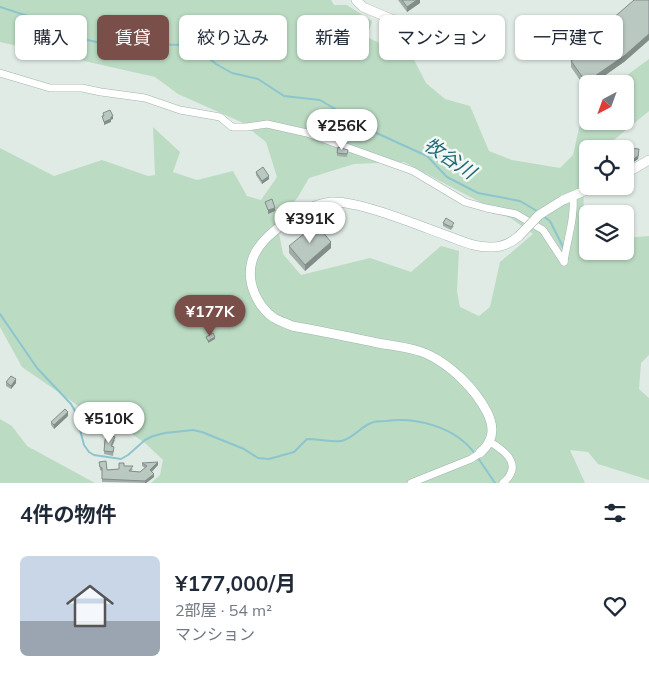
<!DOCTYPE html>
<html lang="ja">
<meta charset="utf-8">
<style>
body{margin:0;font-family:Mulish,"Noto Sans JP",sans-serif;background:#f6f6f7;color:#1f2937;height:100vh;display:flex;flex-direction:column;font-size:19px;white-space:nowrap}
*{box-sizing:border-box;margin:0}
p{font-size:16px;color:#747a83}
.icon{flex:none;width:28px;height:28px;fill:none;stroke:currentColor;stroke-width:2;stroke-linecap:round;stroke-linejoin:round}
.map{position:relative;height:483px;overflow:hidden}
.side{display:flex;flex-direction:column;background:#fff;flex:1}
.side>*{flex:none}
.top-card{position:absolute;left:15px;top:15px;width:620px;height:45px;display:flex;gap:10px}
.needle{width:32px;rotate:221deg}
.controls{position:absolute;left:579px;top:75px;display:grid;gap:10px}
.controls a{display:grid;place-items:center;width:55px;height:55px;border-radius:8px;background:#fff;box-shadow:0 1px 4px #0004;font-size:25px}
.price{position:absolute;translate:-50% -42px;padding:0 11px;border-radius:18px;background:#fff;color:#222;font-size:16px;line-height:32px;filter:drop-shadow(0 1px 2px #0008)}
.price::after{content:'';position:absolute;left:50%;top:30px;width:15px;height:11px;margin-left:-8px;background:inherit;clip-path:polygon(0 0,100% 0,50% 100%)}
.price.on{background:#7a4f4a;color:#fff}
ul{padding:0;list-style:none}
li{display:flex;align-items:center;gap:15px;height:125px;padding:0 20px}
li span{display:grid;place-items:center;flex:none;width:140px;height:100px;border-radius:8px;color:#555}
li>.icon{margin-inline-start:auto}
span .icon{width:60px;height:60px;fill:#fffc;stroke-width:1}
li b{font-size:21px}
h2{display:flex;justify-content:space-between;align-items:center;height:60px;padding:0 20px;font-size:21px}
.tag{padding:0 18px;border-radius:8px;background:#fff;box-shadow:0 1px 4px #0004;font-size:18px;line-height:45px}
.tag.on{background:#7a4f4a;color:#fff}
.map>svg:first-child{display:block}
.green{fill:#bbdbc3;fill-rule:evenodd}
.lines{fill:none;stroke-linecap:round;stroke-linejoin:round}
.stream{stroke:#8cc5cd;stroke-width:2}
.street-casing{stroke:#a4b3ad;stroke-width:8}
.secondary-casing{stroke:#a1b6ae;stroke-width:10}
.street{stroke:#fff;stroke-width:7}
.secondary{stroke:#fff;stroke-width:9}
.secondary-bridge-casing{stroke:#a1b6ae;stroke-width:10;stroke-linecap:butt}
.secondary-bridge{stroke:#fff;stroke-width:9}
.wall{fill:#a0aca7}
.shaded-wall{fill:#828c88}
.building{fill:#bac8c2;stroke:#828c88}
.labels{text-anchor:middle;dominant-baseline:central;stroke-width:5;stroke-linejoin:round;paint-order:stroke}
.water-label{font-size:19px;font-style:italic;fill:#216873;stroke:#f2f8f4}
</style>
<div class="map">
<svg width="649" height="483" viewBox="0 0 649 483">
<rect width="100%" height="100%" fill="#e1ebe6"/>
<g class="green">
<path d="M0,0H331L334,5H347L372,21L367,37L394,50L400,33L426,83L445,99L470,106L489,151L512,160L560,168L573,155L582,115L587,108L588,121H625V84H615L649,59V111L609,144L610,149H588L587,182L584,184L583,222L587,228L588,251H625V238L649,236V355L641,363L639,389L649,398V480L598,464L588,452L570,450L585,483H151L160,475L163,460L145,443L132,434L80,407L22,367L0,327V148L54,176L102,160L148,176L155,175L153,127L180,152L173,172L197,180L233,171L247,196L261,200L277,177L266,142L241,122L178,94L155,77L0,42ZM404,162L512,219L533,234L500,262L490,307L479,316L460,307L457,291L459,251L441,246L411,272L370,258L301,275L283,254L277,223L298,197L309,178L354,164Z"/>
<path d="M0,419L12,426L27,446L95,483H0Z"/>
</g>
<g class="lines">
<g class="stream">
<path d="M0,7L34,18L79,38L101,43L184,45L195,47L216,64L232,73L258,79L284,96L320,100L372,131L427,156L447,177L478,193L520,201L537,211"/>
<path d="M543,216L550,221L563,247"/>
<path d="M0,314L37,368L71,404L75,411L84,445L89,452L94,455L121,459L128,455L145,440L153,436L165,433L193,430L202,432L244,449L258,458L269,459L294,452L307,439C314,439 335,442 341,441C353,439 360,427 371,423C375,421 381,421 386,421C417,417 456,427 475,454"/>
<path d="M478,458L495,483"/>
</g>
<defs>
<g id="street">
<path d="M0,73L50,88H82L101,92L145,98L180,110L220,117L232,127H247L267,124L307,133L413,171L465,202L486,208L516,214L543,230L564,262"/>
<path d="M564,262C567,240 575,218 573,196"/>
<path d="M490,442C507,452 523,466 503,483"/>
<path d="M411,483L471,459L480,453"/>
</g>
<g id="secondary">
<path d="M356,0L363,7L403,24L419,34"/>
<path d="M625,174L649,160"/>
<path d="M563,200L596,186"/>
<path d="M480,453C494,441 495,428 487,412C475,389 451,365 427,354C412,347 394,346 378,343C349,337 321,331 292,326C286,323 279,321 274,318C257,306 246,282 252,261C259,235 306,205 331,202C358,200 420,226 448,236C462,241 476,248 492,247C502,247 511,243 519,236"/>
</g>
</defs>
<use href="#street" class="street-casing"/>
<use href="#secondary" class="secondary-casing"/>
<use href="#street" class="street"/>
<use href="#secondary" class="secondary"/>
<defs>
<path id="secondary-bridge" d="M519,236L539,215L563,200"/>
</defs>
<use href="#secondary-bridge" class="secondary-bridge-casing"/>
<use href="#secondary-bridge" class="secondary-bridge"/>
</g>
<g class="wall">
<path d="M398,0H420V3L407,12Z"/>
<path d="M649,0V40L624,62L588,84V88L586,89L571,67V61L607,36L604,32V26Z"/>
<path d="M348,150L347,157L337,156V153Z"/>
<path d="M639,153L638,159L632,163L626,162V159Z"/>
<path d="M256,172L269,179L262,184L256,175Z"/>
<path d="M443,223L454,226L451,230L443,226Z"/>
<path d="M289,246L331,248L305,271L289,253Z"/>
<path d="M6,382L16,383L11,389L6,386Z"/>
<path d="M68,416L54,429L51,425V422Z"/>
<path d="M105,440H115L112,447L114,450L113,456L104,454Z"/>
<path d="M99,462L107,470L119,469L124,466L133,469L131,471L140,472L145,468L142,466V463L158,465L152,472L154,477L146,483L102,482V471L100,470Z"/>
</g>
<g class="shaded-wall">
<path d="M417,0H420V3L407,12V7Z"/>
<path d="M649,34V40L624,62L593,84H588V88L586,89V82Z"/>
<path d="M113,116V119L111,120V122L104,125V122Z"/>
<path d="M639,149L638,159L632,163V160Z"/>
<path d="M269,176V179L262,184V181Z"/>
<path d="M275,208V211L268,214V210Z"/>
<path d="M331,242V248L305,271V265Z"/>
<path d="M215,337V339L208,343V341Z"/>
<path d="M16,379V383L11,389V386Z"/>
<path d="M68,412V416L54,429V425Z"/>
<path d="M158,462V465L150,473V470Z"/>
<path d="M154,474V477L146,483H145V481Z"/>
</g>
<g class="building">
<path d="M402,0H417L407,7Z"/>
<path d="M634,0H649V34L624,56L586,82L571,61L611,33L604,26Z"/>
<path d="M110,110L113,116L111,117V119L104,122L102,116H104L103,113Z"/>
<path d="M338,147L348,150L347,154L337,153Z"/>
<path d="M627,148L639,149L638,156L632,160L626,159Z"/>
<path d="M263,167L269,176L262,181L256,172Z"/>
<path d="M272,199L275,208L268,210L265,202Z"/>
<path d="M446,218L454,223L451,227L443,223Z"/>
<path d="M316,224L331,242L305,265L289,246Z"/>
<path d="M213,333L215,337L208,341L206,337Z"/>
<path d="M11,376L16,379L11,386L6,382Z"/>
<path d="M65,409L68,412L54,425L51,422Z"/>
<path d="M108,434L115,437L111,446L114,447L113,452L104,451L105,440Z"/>
<path d="M106,461L107,470L119,469V463H124V466H133L129,471L140,472L147,466L142,463L158,462L150,470L154,474L145,481L102,479V468L100,467L99,462Z"/>
</g>
<g class="labels">
<g class="water-label">
<text transform="translate(450 158) rotate(34)">牧谷川</text>
</g>
</g>
</svg>
<div class="controls">
<a><svg class="needle" viewBox="-14 -14 28 28"><path d="M0-13l5 13h-10z" fill="#e53935"/><path d="M0 13l5-13h-10z" fill="#747a83"/></svg></a>
<a><svg class="icon" aria-label="locate" viewBox="0 0 24 24"><circle cx="12" cy="12" r="6"/><path d="M12 2v4M12 18v4M2 12h4M18 12h4"/></svg></a>
<a><svg class="icon" aria-label="layers" viewBox="0 0 24 24"><path d="M12 4l9 5-9 5-9-5zM3 14l9 5 9-5"/></svg></a>
</div>
<b class="price" style="left:342px;top:151px">¥256K</b>
<b class="price" style="left:310px;top:244px">¥391K</b>
<b class="price on" style="left:210px;top:337px">¥177K</b>
<b class="price" style="left:109px;top:444px">¥510K</b>
<div class="top-card">
<a class="tag">購入</a>
<a class="tag on">賃貸</a>
<a class="tag">絞り込み</a>
<a class="tag">新着</a>
<a class="tag">マンション</a>
<a class="tag">一戸建て</a>
</div>
</div>
<section class="side">
<h2>4件の物件<svg class="icon" aria-label="filters" viewBox="0 0 24 24"><path d="M4 7h16M4 17h16"/><circle cx="9" cy="7" r="2"/><circle cx="15" cy="17" r="2"/></svg></h2>
<ul>
<li><span style="background:linear-gradient(#c9d6e8 65%,#9aa5b1 0)"><svg class="icon" aria-label="home" viewBox="0 0 24 24"><path d="M3 11l9-7 9 7M6 9v11h12V9"/></svg></span><div><b>¥177,000/月</b><p>2部屋 · 54 m²</p><p>マンション</p></div><svg class="icon" aria-label="heart" viewBox="0 0 24 24"><path d="M12 20l-8-8c-3-5 5-10 8-4 3-6 11-1 8 4z"/></svg></li>
</ul>
</section>
